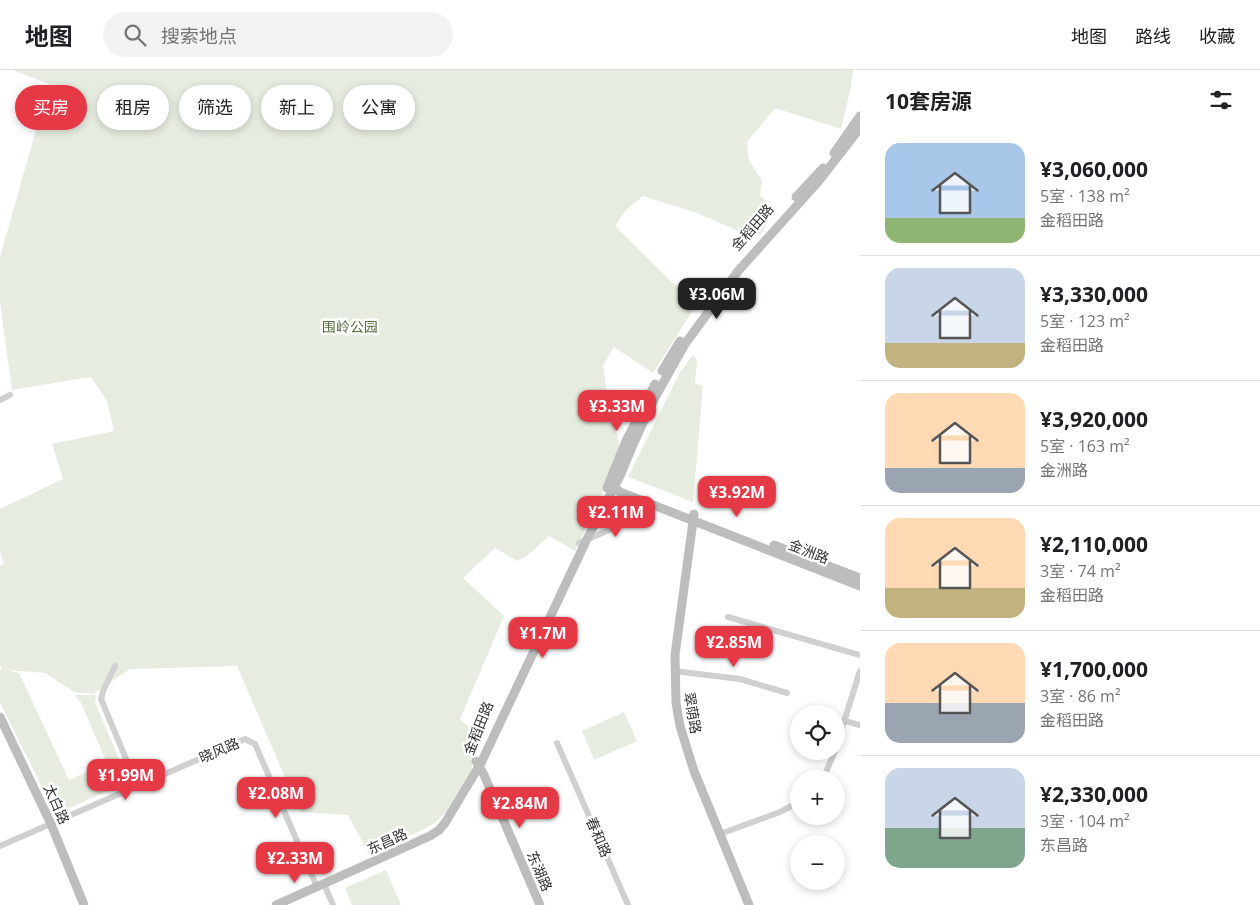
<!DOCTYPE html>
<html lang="zh">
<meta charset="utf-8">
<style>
body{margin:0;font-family:"Open Sans","Noto Sans SC",sans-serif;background:#f2f2f2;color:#202124;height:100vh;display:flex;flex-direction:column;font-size:19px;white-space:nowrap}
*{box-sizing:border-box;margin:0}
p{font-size:16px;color:#757577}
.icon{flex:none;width:28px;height:28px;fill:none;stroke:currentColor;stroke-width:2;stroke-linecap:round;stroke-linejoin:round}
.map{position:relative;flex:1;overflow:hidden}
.details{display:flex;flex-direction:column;background:#fff;width:400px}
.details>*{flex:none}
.guide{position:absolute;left:15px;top:15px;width:475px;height:45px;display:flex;gap:10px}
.tools{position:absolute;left:790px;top:635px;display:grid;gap:10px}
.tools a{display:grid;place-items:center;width:55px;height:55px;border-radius:50%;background:#fff;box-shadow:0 2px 8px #0003;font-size:25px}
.price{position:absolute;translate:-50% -42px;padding:0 11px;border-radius:10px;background:#e63946;color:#fff;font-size:16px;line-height:32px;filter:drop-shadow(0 1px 2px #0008)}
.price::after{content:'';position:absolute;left:50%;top:30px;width:15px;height:11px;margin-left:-8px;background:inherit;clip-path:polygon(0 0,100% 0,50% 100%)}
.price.active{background:#222;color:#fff}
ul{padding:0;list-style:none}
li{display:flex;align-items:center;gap:15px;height:125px;padding:0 25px}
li+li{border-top:1px solid #e0e0e0}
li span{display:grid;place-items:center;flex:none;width:140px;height:100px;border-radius:15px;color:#555}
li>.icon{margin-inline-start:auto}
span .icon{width:60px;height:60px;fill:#fffc;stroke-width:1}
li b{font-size:21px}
h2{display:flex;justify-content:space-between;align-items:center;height:60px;padding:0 25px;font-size:21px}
.chip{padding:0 18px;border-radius:22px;background:#fff;box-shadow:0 2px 8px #0003;font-size:18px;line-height:45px}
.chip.active{background:#e63946;color:#fff}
header{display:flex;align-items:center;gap:30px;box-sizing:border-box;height:70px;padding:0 25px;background:#fff;border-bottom:1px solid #e0e0e0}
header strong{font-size:24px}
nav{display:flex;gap:28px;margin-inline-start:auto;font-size:18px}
.search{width:350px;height:45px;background:#f2f2f2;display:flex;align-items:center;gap:12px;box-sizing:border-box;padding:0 18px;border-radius:28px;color:#757577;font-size:19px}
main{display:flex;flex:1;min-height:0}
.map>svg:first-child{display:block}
.green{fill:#e6ecdf}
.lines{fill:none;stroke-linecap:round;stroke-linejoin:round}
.street{stroke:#d0d0d0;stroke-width:6}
.secondary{stroke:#bdbdbd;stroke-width:9}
.labels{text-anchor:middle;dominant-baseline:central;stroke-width:5;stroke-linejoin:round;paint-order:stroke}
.street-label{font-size:14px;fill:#333;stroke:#fff}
.park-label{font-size:14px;fill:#56703f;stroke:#fff}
</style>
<header>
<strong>地图</strong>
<div class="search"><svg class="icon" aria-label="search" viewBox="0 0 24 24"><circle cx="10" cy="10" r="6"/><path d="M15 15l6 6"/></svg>搜索地点</div>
<nav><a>地图</a><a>路线</a><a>收藏</a></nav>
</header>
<main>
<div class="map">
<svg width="860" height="835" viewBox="0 0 860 835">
<rect width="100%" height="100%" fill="#fff"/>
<g class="green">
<path d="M13,0H853L851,17L841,59L775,38L747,72L749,90L762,111L760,125L770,137L772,144L761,164L752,167L697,143L643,126L627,139L615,156L674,214L694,229L693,240L653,303L614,277L603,296L607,323L620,376L599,431L575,481L549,466L527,486L517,491L495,478L463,508L504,546L460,649L481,668L471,701L446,742L436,752L422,760L369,784L348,745L300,742L237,596L130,599L93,624L74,622L45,603L7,600L19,603L69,710L107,693L81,633L75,625H96L95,633L126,705L128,712L56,744L0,633V600L2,599L0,595V496L4,493L0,482V439L63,409L52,374L114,361L107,331L91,307L12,320L0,232V187L49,14Z"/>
<path d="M693,285L697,290L695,313L703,316L693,432L628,407L680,302Z"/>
<path d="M624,642L637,671L594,690L582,661Z"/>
<path d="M386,800L401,835H352L345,818Z"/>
</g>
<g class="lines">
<g class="street">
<path d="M0,330L10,325"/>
<path d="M579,473L644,445"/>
<path d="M728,547L860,585"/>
<path d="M115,596L103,621L101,629L137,715"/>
<path d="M674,601L740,609L787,623"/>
<path d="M845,651L860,655"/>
<path d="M557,673L628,835"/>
<path d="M836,677L860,601"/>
<path d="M823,709L835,681"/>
<path d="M720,764L780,742L799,732"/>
<path d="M0,776L245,669L255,674L317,817"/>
<path d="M324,814L333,835"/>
</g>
<g class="secondary">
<path d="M834,83L860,46"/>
<path d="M796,127L823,98"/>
<path d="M662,301L680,271"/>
<path d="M610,412L614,417L620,422L860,516"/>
<path d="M607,418L626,371L655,314"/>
<path d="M694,444L675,585L676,633L680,656L694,701L749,835"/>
<path d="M774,475L860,508"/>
<path d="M0,647L51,754L84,835"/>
<path d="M476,691L484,705L540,835"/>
<path d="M276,835L430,766L439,760L445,753L481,693L587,469L620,406L632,377L653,331L685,274L739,200L818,112L860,58"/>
</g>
</g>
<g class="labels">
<g class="street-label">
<text transform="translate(752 157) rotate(-49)">金稻田路</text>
<text transform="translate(809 481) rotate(21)">金洲路</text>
<text transform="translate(693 643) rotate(80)">翠荫路</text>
<text transform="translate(478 658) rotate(-68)">金稻田路</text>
<text transform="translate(219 680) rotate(-23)">晓风路</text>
<text transform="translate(57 734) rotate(66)">太白路</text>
<text transform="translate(599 767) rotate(67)">春和路</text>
<text transform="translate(387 771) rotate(-25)">东昌路</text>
<text transform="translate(540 801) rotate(67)">东湖路</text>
</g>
<g class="park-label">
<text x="350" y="256">围岭公园</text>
</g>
</g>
</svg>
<div class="tools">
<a><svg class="icon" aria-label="locate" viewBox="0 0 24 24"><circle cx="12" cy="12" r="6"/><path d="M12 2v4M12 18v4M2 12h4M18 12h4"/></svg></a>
<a>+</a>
<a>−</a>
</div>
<b class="price active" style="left:717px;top:250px">¥3.06M</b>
<b class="price" style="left:617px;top:362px">¥3.33M</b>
<b class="price" style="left:737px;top:448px">¥3.92M</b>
<b class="price" style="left:616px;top:468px">¥2.11M</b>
<b class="price" style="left:543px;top:589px">¥1.7M</b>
<b class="price" style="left:734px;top:598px">¥2.85M</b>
<b class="price" style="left:126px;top:731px">¥1.99M</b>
<b class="price" style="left:276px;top:749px">¥2.08M</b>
<b class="price" style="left:520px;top:759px">¥2.84M</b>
<b class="price" style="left:295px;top:814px">¥2.33M</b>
<div class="guide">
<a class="chip active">买房</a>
<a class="chip">租房</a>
<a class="chip">筛选</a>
<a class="chip">新上</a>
<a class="chip">公寓</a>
</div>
</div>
<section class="details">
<h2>10套房源<svg class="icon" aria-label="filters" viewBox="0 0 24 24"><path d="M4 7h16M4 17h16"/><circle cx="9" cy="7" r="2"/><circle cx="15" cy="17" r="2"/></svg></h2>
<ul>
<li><span style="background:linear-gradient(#a9c7e8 75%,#8fb573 0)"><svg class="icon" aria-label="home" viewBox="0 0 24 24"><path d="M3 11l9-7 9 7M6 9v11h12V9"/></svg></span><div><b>¥3,060,000</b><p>5室 · 138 m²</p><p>金稻田路</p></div></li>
<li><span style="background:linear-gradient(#c9d6e8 75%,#c2b280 0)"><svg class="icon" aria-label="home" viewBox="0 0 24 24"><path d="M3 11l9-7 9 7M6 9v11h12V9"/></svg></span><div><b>¥3,330,000</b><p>5室 · 123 m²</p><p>金稻田路</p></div></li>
<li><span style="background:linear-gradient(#ffd9b3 75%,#9aa5b1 0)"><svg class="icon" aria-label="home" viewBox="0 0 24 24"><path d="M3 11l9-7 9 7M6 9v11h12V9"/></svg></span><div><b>¥3,920,000</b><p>5室 · 163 m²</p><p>金洲路</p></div></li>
<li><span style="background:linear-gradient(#ffd9b3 70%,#c2b280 0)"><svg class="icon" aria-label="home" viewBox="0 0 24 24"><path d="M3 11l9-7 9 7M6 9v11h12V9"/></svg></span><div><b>¥2,110,000</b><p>3室 · 74 m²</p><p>金稻田路</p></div></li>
<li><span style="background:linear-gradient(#ffd9b3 60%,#9aa5b1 0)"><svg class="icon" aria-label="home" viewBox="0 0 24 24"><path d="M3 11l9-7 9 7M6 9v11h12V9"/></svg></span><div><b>¥1,700,000</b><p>3室 · 86 m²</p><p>金稻田路</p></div></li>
<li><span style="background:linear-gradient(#c9d6e8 60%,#7fa58c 0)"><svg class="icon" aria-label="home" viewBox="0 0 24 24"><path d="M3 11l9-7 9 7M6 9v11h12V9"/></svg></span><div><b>¥2,330,000</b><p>3室 · 104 m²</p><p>东昌路</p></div></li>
</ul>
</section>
</main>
